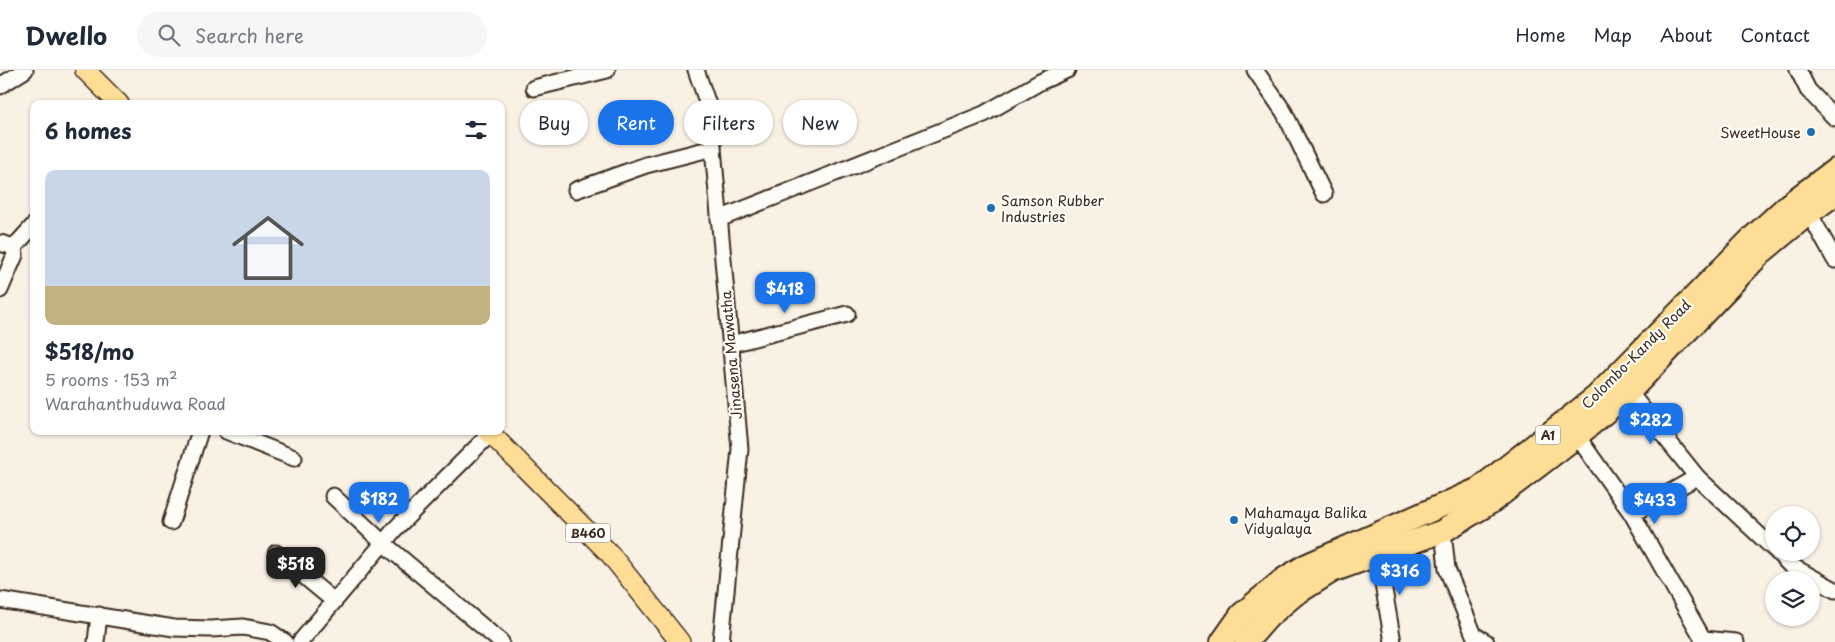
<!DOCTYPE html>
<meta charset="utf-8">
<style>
body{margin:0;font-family:"Playpen Sans",sans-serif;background:#f6f6f7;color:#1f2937;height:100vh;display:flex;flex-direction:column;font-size:19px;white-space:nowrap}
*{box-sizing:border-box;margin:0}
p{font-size:16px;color:#747a83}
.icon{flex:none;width:28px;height:28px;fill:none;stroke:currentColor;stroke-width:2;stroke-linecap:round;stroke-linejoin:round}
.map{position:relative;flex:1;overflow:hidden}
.sheet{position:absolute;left:30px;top:30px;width:475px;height:335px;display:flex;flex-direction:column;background:#fff;border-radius:10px;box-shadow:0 1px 4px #0004}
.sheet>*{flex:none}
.guide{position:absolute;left:520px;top:30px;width:475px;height:45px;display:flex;gap:10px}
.controls{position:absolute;left:1765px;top:436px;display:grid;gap:10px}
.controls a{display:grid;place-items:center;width:55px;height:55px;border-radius:50%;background:#fff;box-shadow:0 1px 4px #0004;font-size:25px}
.price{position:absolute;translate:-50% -42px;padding:0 11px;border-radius:10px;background:#1a73e8;color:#fff;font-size:16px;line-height:32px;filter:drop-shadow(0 1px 2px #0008)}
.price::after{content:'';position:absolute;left:50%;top:30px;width:15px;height:11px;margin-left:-8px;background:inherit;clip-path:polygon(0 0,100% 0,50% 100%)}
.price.on{background:#222;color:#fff}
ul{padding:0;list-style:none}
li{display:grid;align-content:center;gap:10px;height:265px;padding:0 15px}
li+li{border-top:1px solid #e0e1e3}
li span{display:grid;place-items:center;height:155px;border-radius:10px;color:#555}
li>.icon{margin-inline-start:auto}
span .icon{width:90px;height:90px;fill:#fffc;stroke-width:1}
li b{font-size:21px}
h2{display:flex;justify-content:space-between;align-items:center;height:60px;padding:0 15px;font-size:21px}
.tag{padding:0 18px;border-radius:22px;background:#fff;box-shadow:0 1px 4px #0004;font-size:18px;line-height:45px}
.tag.on{background:#1a73e8;color:#fff}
header{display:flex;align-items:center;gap:30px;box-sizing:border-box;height:70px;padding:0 25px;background:#fff;border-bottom:1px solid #e0e1e3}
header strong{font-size:24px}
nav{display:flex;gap:28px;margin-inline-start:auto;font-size:18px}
.search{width:350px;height:45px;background:#f6f6f7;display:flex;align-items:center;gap:12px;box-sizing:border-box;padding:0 18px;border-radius:28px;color:#747a83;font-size:19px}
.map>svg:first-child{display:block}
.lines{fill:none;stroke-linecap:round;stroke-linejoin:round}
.minor-casing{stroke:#3b2a1e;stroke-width:19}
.major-casing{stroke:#3b2a1e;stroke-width:22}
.highway-casing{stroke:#3b2a1e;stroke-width:26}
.minor{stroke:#fdfcf7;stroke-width:15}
.major{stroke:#fede96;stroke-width:19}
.highway{stroke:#fede96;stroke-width:22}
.poi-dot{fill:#1f6fb2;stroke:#fdfcf7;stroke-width:2}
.labels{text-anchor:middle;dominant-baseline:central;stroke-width:4.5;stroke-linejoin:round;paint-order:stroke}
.shield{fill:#fdfcf7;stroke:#75695f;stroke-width:1}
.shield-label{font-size:12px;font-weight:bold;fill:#3b2a1e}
.poi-label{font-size:14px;fill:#3b2a1e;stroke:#fdfcf7;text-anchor:start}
.street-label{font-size:14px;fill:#3b2a1e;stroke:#fdfcf7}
</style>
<header>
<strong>Dwello</strong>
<div class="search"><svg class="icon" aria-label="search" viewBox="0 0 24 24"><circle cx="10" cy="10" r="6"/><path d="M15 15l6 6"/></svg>Search here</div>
<nav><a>Home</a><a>Map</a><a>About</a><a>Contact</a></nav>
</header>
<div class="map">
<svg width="1835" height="572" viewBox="0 0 1835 572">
<rect width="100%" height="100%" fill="#f8f1e4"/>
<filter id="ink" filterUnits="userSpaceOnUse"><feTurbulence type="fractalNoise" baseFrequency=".02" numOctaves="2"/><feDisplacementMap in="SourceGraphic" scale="10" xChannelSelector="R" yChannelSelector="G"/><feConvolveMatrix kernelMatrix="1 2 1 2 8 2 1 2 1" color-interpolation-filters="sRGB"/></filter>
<g filter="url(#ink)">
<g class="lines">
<defs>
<g id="minor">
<path d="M696,0L712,46L713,78L740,379L721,572"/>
<path d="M1255,0L1284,42L1324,124"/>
<path d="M1798,0L1808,20L1835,48"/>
<path d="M0,16L25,0"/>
<path d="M534,18L607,0"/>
<path d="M576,120L646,95L713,78"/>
<path d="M1809,143L1835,190"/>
<path d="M719,149L984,44L1040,12L1067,0"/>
<path d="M0,173L14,177L34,155"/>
<path d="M0,220L15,185L14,177"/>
<path d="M731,274L847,244"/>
<path d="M1629,322L1697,407"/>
<path d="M1572,359L1632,444L1703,569V572"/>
<path d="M226,361L294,388"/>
<path d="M333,426L383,473L501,572"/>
<path d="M1632,444L1697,407L1774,479"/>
<path d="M171,452L200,361"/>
<path d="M1443,461L1447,499L1474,565L1486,572"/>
<path d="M1777,482L1790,495L1835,520"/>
<path d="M276,483L334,531"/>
<path d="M1378,485L1393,572"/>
<path d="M0,530L174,558L211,559L243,557L270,562L285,572"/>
<path d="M1703,569L1736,572"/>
<path d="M96,572L99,545"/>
<path d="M300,572L395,459L490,364"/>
</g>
<g id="major">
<path d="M85,0L119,34"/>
<path d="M488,361L610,484L680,572"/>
</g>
<g id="highway">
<path d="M1222,572L1241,545L1284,509L1305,496L1479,419L1596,327L1753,167L1788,135L1835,100"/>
<path d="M1246,572L1269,546L1294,525L1332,501L1443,461L1491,432L1577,366L1629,322L1762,182L1809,143L1835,124"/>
</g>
</defs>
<use href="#minor" class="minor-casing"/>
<use href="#major" class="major-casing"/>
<use href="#highway" class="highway-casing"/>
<use href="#minor" class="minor"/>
<use href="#major" class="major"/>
<use href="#highway" class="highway"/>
</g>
</g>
<g class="poi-dot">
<circle cx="1811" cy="62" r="5"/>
<circle cx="991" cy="138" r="5"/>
<circle cx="1234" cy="450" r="5"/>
</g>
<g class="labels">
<g class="shield">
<rect x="1535.5" y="355.5" width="25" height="19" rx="4"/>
<rect x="565.5" y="453.5" width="45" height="19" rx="4"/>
</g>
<g class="shield-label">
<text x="1548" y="365">A1</text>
<text x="588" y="463">B460</text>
</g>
<g class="poi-label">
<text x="1801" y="62" text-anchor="end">SweetHouse</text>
<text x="1001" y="130">Samson Rubber<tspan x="1001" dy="16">Industries</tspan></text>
<text x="1244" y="442">Mahamaya Balika<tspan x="1244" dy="16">Vidyalaya</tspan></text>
</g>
<g class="street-label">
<text transform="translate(1636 284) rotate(-45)">Colombo-Kandy Road</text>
<text transform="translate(731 285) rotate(-95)">Jinasena Mawatha</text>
</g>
</g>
</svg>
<div class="controls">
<a><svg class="icon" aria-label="locate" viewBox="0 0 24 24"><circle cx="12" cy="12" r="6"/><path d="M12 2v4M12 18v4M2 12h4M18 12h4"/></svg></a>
<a><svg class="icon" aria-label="layers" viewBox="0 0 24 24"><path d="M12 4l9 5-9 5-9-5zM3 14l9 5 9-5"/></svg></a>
</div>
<b class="price" style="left:785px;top:244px">$418</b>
<b class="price" style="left:1651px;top:375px">$282</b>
<b class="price" style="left:379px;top:454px">$182</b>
<b class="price" style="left:1655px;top:455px">$433</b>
<b class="price on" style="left:296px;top:519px">$518</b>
<b class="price" style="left:1400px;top:526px">$316</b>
<div class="guide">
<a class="tag">Buy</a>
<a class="tag on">Rent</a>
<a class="tag">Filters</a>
<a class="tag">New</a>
</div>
<section class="sheet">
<h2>6 homes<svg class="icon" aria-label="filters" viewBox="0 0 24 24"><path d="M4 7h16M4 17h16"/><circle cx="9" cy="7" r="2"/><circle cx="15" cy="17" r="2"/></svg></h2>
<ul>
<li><span style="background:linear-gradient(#c9d6e8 75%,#c2b280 0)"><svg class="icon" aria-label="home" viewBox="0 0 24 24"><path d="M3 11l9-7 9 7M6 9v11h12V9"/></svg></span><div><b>$518/mo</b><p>5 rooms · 153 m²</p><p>Warahanthuduwa Road</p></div></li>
</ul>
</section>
</div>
